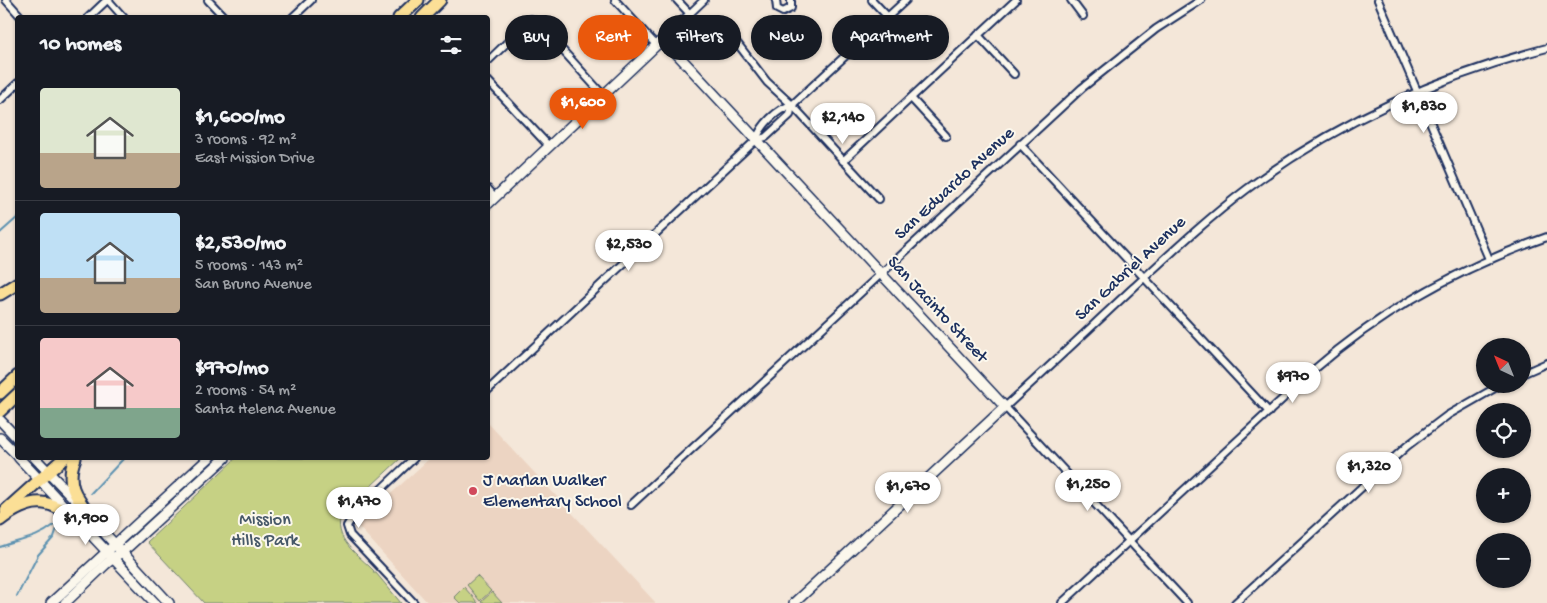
<!DOCTYPE html>
<meta charset="utf-8">
<style>
body{margin:0;font-family:"Gochi Hand",sans-serif;background:#242831;color:#f1f3f6;height:100vh;display:flex;flex-direction:column;font-size:19px;white-space:nowrap}
*{box-sizing:border-box;margin:0}
p{font-size:16px;color:#9ea1a6}
.icon{flex:none;width:28px;height:28px;fill:none;stroke:currentColor;stroke-width:2;stroke-linecap:round;stroke-linejoin:round}
.map{position:relative;flex:1;overflow:hidden}
.details{position:absolute;left:15px;top:15px;width:475px;height:445px;display:flex;flex-direction:column;background:#171b24;border-radius:5px;box-shadow:0 1px 4px #0004}
.details>*{flex:none}
.top-card{position:absolute;left:505px;top:15px;width:475px;height:45px;display:flex;gap:10px}
.needle{width:32px;rotate:317deg}
.buttons{position:absolute;left:1476px;top:338px;display:grid;gap:10px}
.buttons a{display:grid;place-items:center;width:55px;height:55px;border-radius:50%;background:#171b24;box-shadow:0 1px 4px #0004;font-size:25px}
.price{position:absolute;translate:-50% -42px;padding:0 11px;border-radius:18px;background:#fff;color:#222;font-size:16px;line-height:32px;filter:drop-shadow(0 1px 2px #0008)}
.price::after{content:'';position:absolute;left:50%;top:30px;width:15px;height:11px;margin-left:-8px;background:inherit;clip-path:polygon(0 0,100% 0,50% 100%)}
.price.current{background:#ea580c;color:#fff}
ul{padding:0;list-style:none}
li{display:flex;align-items:center;gap:15px;height:125px;padding:0 25px}
li+li{border-top:1px solid #363941}
li span{display:grid;place-items:center;flex:none;width:140px;height:100px;border-radius:5px;color:#555}
li>.icon{margin-inline-start:auto}
span .icon{width:60px;height:60px;fill:#fffc;stroke-width:1}
li b{font-size:21px}
h2{display:flex;justify-content:space-between;align-items:center;height:60px;padding:0 25px;font-size:21px}
.tag{padding:0 18px;border-radius:22px;background:#171b24;box-shadow:0 1px 4px #0004;font-size:18px;line-height:45px}
.tag.current{background:#ea580c;color:#fff}
.map>svg:first-child{display:block}
.built{fill:#ecd4c2}
.green{fill:#c6d184;stroke:#708071}
.lines{fill:none;stroke-linecap:round;stroke-linejoin:round}
.stream{stroke:#5d92b1;stroke-width:2}
.street-casing{stroke:#1b2f5e;stroke-width:10}
.secondary-casing{stroke:#1b2f5e;stroke-width:12}
.highway-casing{stroke:#1b2f5e;stroke-width:15}
.street{stroke:#fbf7ec;stroke-width:6}
.secondary{stroke:#fbf7ec;stroke-width:9}
.highway{stroke:#fbdf96;stroke-width:11}
.poi-dot{fill:#d1495b;stroke:#fbf7ec;stroke-width:2}
.labels{text-anchor:middle;dominant-baseline:central;stroke-width:4;stroke-linejoin:round;paint-order:stroke}
.street-label{font-size:18px;fill:#1b2f5e;stroke:#fbf7ec}
.poi-label{font-size:18px;fill:#1b2f5e;stroke:#fbf7ec;text-anchor:start}
.park-label{font-size:18px;fill:#465868;stroke:#fbf7ec}
</style>
<div class="map">
<svg width="1547" height="603" viewBox="0 0 1547 603">
<rect width="100%" height="100%" fill="#f4e7d9"/>
<filter id="ink" filterUnits="userSpaceOnUse"><feTurbulence type="fractalNoise" baseFrequency=".02" numOctaves="2"/><feDisplacementMap in="SourceGraphic" scale="10" xChannelSelector="R" yChannelSelector="G"/><feConvolveMatrix kernelMatrix="1 2 1 2 8 2 1 2 1" color-interpolation-filters="sRGB"/></filter>
<g filter="url(#ink)">
<path class="built" d="M488,423L656,603H428L357,525L430,458H488Z"/>
<g class="green">
<path d="M236,458H401L342,513C331,539 359,555 374,571L373,573H376L401,603H204L147,542Z"/>
<path d="M477,576L491,591L480,601L467,585Z"/>
<path d="M464,587L478,603H460L454,597Z"/>
<path d="M492,592L502,603H482L481,602Z"/>
</g>
<g class="lines">
<g class="stream">
<path d="M0,233L18,217"/>
<path d="M91,493L124,458"/>
<path d="M0,547C21,539 35,540 54,525"/>
<path d="M17,596L38,555L54,537L57,528"/>
</g>
<defs>
<g id="street">
<path d="M6,0L22,18"/>
<path d="M108,0L124,18"/>
<path d="M208,0L225,18"/>
<path d="M615,0L656,45"/>
<path d="M677,0L690,14"/>
<path d="M776,0L777,9L783,12L791,8V0"/>
<path d="M872,0L888,17"/>
<path d="M1071,0L1083,16"/>
<path d="M1378,0L1489,259"/>
<path d="M88,18L107,0"/>
<path d="M292,18L311,0"/>
<path d="M724,29L734,39L767,82L792,105L879,199"/>
<path d="M978,35L1014,74"/>
<path d="M663,39L704,0"/>
<path d="M488,61L519,31L524,24L531,19L537,22L603,95"/>
<path d="M488,81L549,146"/>
<path d="M911,98L946,136"/>
<path d="M0,100L18,83"/>
<path d="M756,140C761,125 777,109 792,105L906,0"/>
<path d="M1020,144L1269,412"/>
<path d="M843,161L1016,0"/>
<path d="M488,189L495,197"/>
<path d="M1522,374L1547,363"/>
<path d="M488,390L756,140L766,137L790,115L792,105"/>
<path d="M631,505L1082,88L1156,29L1201,0"/>
<path d="M414,603L350,535L347,526L354,515L414,458"/>
<path d="M1062,603L1316,368C1384,309 1462,267 1547,237"/>
<path d="M1187,603L1005,407C1048,368 1090,328 1133,288C1170,254 1207,219 1247,189C1337,122 1439,76 1547,48"/>
<path d="M1235,603L1407,446L1448,415L1502,384"/>
</g>
<g id="secondary">
<path d="M488,204L663,39L1005,407L794,603"/>
<path d="M0,420L18,439"/>
<path d="M0,438L18,456"/>
<path d="M19,458L155,603"/>
<path d="M35,458L78,503"/>
<path d="M86,513L169,603"/>
<path d="M51,603L209,458"/>
<path d="M65,603L106,564L129,546L225,458"/>
</g>
<g id="highway">
<path d="M399,18L418,0"/>
<path d="M422,18L440,0"/>
<path d="M0,294L18,283"/>
<path d="M0,393L18,376"/>
<path d="M0,411L18,394"/>
<path d="M75,458C65,483 75,496 90,516"/>
<path d="M6,510L64,458"/>
<path d="M0,520C33,495 51,498 81,524"/>
</g>
</defs>
<use href="#street" class="street-casing"/>
<use href="#secondary" class="secondary-casing"/>
<use href="#highway" class="highway-casing"/>
<use href="#street" class="street"/>
<use href="#secondary" class="secondary"/>
<use href="#highway" class="highway"/>
</g>
</g>
<circle class="poi-dot" cx="473" cy="491" r="5"/>
<g class="labels">
<g class="street-label">
<text transform="translate(955 184) rotate(-43)">San Eduardo Avenue</text>
<text transform="translate(1131 269) rotate(-43)">San Gabriel Avenue</text>
<text transform="translate(937 310) rotate(47)">San Jacinto Street</text>
</g>
<g class="poi-label">
<text x="483" y="481">J Marlan Walker<tspan x="483" dy="21">Elementary School</tspan></text>
</g>
<g class="park-label">
<text x="265" y="520">Mission<tspan x="265" dy="21">Hills Park</tspan></text>
</g>
</g>
</svg>
<div class="buttons">
<a><svg class="needle" viewBox="-14 -14 28 28"><path d="M0-13l5 13h-10z" fill="#e53935"/><path d="M0 13l5-13h-10z" fill="#9ea1a6"/></svg></a>
<a><svg class="icon" aria-label="locate" viewBox="0 0 24 24"><circle cx="12" cy="12" r="6"/><path d="M12 2v4M12 18v4M2 12h4M18 12h4"/></svg></a>
<a>+</a>
<a>−</a>
</div>
<b class="price current" style="left:583px;top:130px">$1,600</b>
<b class="price" style="left:1424px;top:134px">$1,830</b>
<b class="price" style="left:843px;top:145px">$2,140</b>
<b class="price" style="left:629px;top:272px">$2,530</b>
<b class="price" style="left:1293px;top:404px">$970</b>
<b class="price" style="left:1369px;top:494px">$1,320</b>
<b class="price" style="left:1088px;top:512px">$1,250</b>
<b class="price" style="left:908px;top:514px">$1,670</b>
<b class="price" style="left:359px;top:529px">$1,470</b>
<b class="price" style="left:86px;top:546px">$1,900</b>
<div class="top-card">
<a class="tag">Buy</a>
<a class="tag current">Rent</a>
<a class="tag">Filters</a>
<a class="tag">New</a>
<a class="tag">Apartment</a>
</div>
<section class="details">
<h2>10 homes<svg class="icon" aria-label="filters" viewBox="0 0 24 24"><path d="M4 7h16M4 17h16"/><circle cx="9" cy="7" r="2"/><circle cx="15" cy="17" r="2"/></svg></h2>
<ul>
<li><span style="background:linear-gradient(#dfe7d0 65%,#b9a48a 0)"><svg class="icon" aria-label="home" viewBox="0 0 24 24"><path d="M3 11l9-7 9 7M6 9v11h12V9"/></svg></span><div><b>$1,600/mo</b><p>3 rooms · 92 m²</p><p>East Mission Drive</p></div></li>
<li><span style="background:linear-gradient(#bfe0f5 65%,#b9a48a 0)"><svg class="icon" aria-label="home" viewBox="0 0 24 24"><path d="M3 11l9-7 9 7M6 9v11h12V9"/></svg></span><div><b>$2,530/mo</b><p>5 rooms · 143 m²</p><p>San Bruno Avenue</p></div></li>
<li><span style="background:linear-gradient(#f6c9c9 70%,#7fa58c 0)"><svg class="icon" aria-label="home" viewBox="0 0 24 24"><path d="M3 11l9-7 9 7M6 9v11h12V9"/></svg></span><div><b>$970/mo</b><p>2 rooms · 54 m²</p><p>Santa Helena Avenue</p></div></li>
</ul>
</section>
</div>
